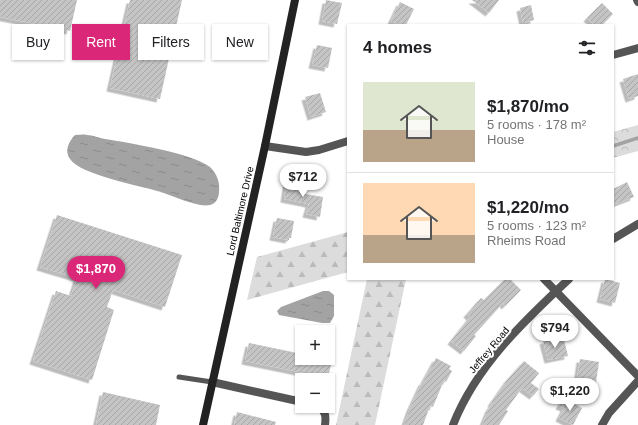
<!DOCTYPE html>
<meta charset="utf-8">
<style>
body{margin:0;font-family:Helvetica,sans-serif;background:#f6f6f6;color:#202124;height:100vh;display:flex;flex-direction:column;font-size:15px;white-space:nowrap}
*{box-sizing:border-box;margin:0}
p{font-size:13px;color:#757577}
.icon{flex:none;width:22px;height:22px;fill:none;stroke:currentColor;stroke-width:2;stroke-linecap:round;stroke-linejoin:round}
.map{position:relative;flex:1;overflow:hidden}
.side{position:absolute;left:347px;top:24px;width:267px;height:256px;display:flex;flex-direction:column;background:#fff;border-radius:0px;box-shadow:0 1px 3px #0004}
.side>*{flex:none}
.banner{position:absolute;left:12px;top:24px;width:275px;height:36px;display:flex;gap:8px}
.fabs{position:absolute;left:295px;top:325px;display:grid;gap:8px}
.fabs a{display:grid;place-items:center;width:40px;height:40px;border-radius:0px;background:#fff;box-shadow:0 1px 3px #0004;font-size:20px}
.price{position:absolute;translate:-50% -34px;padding:0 9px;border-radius:14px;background:#fff;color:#222;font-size:13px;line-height:26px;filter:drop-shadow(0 1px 2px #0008)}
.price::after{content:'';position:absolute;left:50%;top:24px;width:12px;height:9px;margin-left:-6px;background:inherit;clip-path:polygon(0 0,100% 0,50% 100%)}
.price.selected{background:#db2777;color:#fff}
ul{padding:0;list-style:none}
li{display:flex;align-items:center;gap:12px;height:100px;padding:0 16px}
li+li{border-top:1px solid #e0e0e0}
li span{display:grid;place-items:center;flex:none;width:112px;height:80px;border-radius:0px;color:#555}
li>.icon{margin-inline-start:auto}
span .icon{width:48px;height:48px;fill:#fffc;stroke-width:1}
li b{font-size:17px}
h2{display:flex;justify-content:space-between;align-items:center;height:48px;padding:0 16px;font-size:17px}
.chip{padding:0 14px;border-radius:0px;background:#fff;box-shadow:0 1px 3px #0004;font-size:14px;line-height:36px}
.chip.selected{background:#db2777;color:#fff}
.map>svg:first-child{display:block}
.forest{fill:url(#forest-firs)}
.park{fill:url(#park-crowns)}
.water{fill:url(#water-ripples)}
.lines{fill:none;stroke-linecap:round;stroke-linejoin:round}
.stream{stroke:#a3a3a3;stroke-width:3.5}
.building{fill:url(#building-hatch);filter:url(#shadow)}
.lane{stroke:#555;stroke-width:5}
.street{stroke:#555;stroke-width:8}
.secondary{stroke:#222;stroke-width:8}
.labels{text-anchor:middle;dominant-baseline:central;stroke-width:4;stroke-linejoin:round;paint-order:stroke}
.street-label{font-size:10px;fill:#000;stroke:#fff}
</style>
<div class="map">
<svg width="638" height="425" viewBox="0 0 638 425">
<defs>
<pattern id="forest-firs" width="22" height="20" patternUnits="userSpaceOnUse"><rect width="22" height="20" fill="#dcdcdc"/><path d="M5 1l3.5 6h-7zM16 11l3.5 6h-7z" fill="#bbb"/></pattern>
<pattern id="park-crowns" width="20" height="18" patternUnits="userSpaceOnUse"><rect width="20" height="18" fill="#dcdcdc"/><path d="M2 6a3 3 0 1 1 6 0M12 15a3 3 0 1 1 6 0" fill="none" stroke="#bbb"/></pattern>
<pattern id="water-ripples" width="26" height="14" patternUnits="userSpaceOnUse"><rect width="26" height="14" fill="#a3a3a3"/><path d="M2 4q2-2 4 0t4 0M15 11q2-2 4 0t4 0" fill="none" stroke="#8b8b8b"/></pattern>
<pattern id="building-hatch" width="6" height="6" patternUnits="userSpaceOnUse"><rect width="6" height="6" fill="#c4c4c4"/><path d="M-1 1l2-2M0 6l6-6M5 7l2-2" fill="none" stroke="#a7a7a7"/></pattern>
<filter id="shadow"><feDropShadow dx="-3.5" dy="3.5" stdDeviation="0" flood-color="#0004"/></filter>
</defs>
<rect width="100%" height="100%" fill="#fff"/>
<g class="forest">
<path d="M348,232V272L247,300L257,257Z"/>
<path d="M367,279H406L375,425H336Z"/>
</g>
<path class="park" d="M638,125V151L613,158V132Z"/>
<g class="water">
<path d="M75,135C79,135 83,134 87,135C93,135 99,138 105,139C129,143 192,153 210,167C217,174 220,182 219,192C219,197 216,204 210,205C197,208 170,194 157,191C138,185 81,175 70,159C64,151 69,141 75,135Z"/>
<path d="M323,291H329L334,295V316L330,323H322L279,315L277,311L281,307Z"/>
</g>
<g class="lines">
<path class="stream" d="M613,146L638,138"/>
</g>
<g class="building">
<path d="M0,0H77L70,31L0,17Z"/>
<path d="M130,0H182L160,99L110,88Z"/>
<path d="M326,0L342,3L337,24L322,21Z"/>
<path d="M472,0H499L489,13Z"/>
<path d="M400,2L414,9L406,25H400L391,21Z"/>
<path d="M602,3L613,14L602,25H595L587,18Z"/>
<path d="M531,5L534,20L523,23L520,8Z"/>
<path d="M317,45L332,48L328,68L312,65Z"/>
<path d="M638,74V96L629,99L623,79Z"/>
<path d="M320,93L326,112L311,117L305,97Z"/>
<path d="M287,179L302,182L300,193L323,197L320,217L306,214L309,204L284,199Z"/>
<path d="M627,182L634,197L613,205V189Z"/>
<path d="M57,215L182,255L165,307L113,290L107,307L114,310L92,380L33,361L56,291L71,296L77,278L40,267Z"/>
<path d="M277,218L294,221L291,238H289V240L273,237Z"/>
<path d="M505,279H510L521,290L505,306L503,303L474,335L476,336L464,351L451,341L470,317L467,314L481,298L484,300Z"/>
<path d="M605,279L620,283L615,303L600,299Z"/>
<path d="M555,338L556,342L564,340L568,356L548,360L543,341Z"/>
<path d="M249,343L302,354V358H323L332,360L328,378L245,361Z"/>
<path d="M436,358L451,366L449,369L452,371L446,382L444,380L433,407L430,406L423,425H404L410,408L422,382H423Z"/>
<path d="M580,359L599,362L595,389L576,387Z"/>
<path d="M524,361L539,373L531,383L539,389L533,396L522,388L506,410L508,411L499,425H482L489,408L492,404L491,403L507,380Z"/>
<path d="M103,392L160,405L156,425H96Z"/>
<path d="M564,398L582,408L573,425L559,418L564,408L559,406Z"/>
<path d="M237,412L276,422L275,425H234Z"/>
</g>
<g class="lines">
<path class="lane" d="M179,377L212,382"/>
<g class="street">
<path d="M637,0L638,2"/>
<path d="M613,55L638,48"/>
<path d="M265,146L306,152L319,150L348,141"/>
<path d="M613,239L638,224"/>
<path d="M544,279L638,376"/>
<path d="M212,382L302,402"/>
<path d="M319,406C326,412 326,417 325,425"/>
<path d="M453,425C476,366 524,321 569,279"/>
<path d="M602,425L609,413L638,381"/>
</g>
<path class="secondary" d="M203,425L265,146L295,0"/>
</g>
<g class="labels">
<g class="street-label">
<text transform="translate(240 211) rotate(-77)">Lord Baltimore Drive</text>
<text transform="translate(489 350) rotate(-50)">Jeffrey Road</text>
</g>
</g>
</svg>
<div class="fabs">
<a>+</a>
<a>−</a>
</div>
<b class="price" style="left:303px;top:198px">$712</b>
<b class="price selected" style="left:96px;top:290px">$1,870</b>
<b class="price" style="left:555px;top:349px">$794</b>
<b class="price" style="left:570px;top:412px">$1,220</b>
<div class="banner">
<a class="chip">Buy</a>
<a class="chip selected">Rent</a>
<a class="chip">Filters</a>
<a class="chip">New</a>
</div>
<section class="side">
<h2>4 homes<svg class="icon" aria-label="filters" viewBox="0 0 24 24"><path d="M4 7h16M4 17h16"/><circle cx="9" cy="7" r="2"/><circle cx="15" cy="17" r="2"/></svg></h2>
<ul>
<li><span style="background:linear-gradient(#dfe7d0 60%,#b9a48a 0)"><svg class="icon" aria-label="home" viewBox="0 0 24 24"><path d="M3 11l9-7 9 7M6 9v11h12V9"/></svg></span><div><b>$1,870/mo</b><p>5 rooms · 178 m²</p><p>House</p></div></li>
<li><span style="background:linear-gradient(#ffd9b3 65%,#b9a48a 0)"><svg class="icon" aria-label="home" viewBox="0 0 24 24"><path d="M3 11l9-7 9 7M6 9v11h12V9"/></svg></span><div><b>$1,220/mo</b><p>5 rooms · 123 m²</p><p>Rheims Road</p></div></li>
</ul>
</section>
</div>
